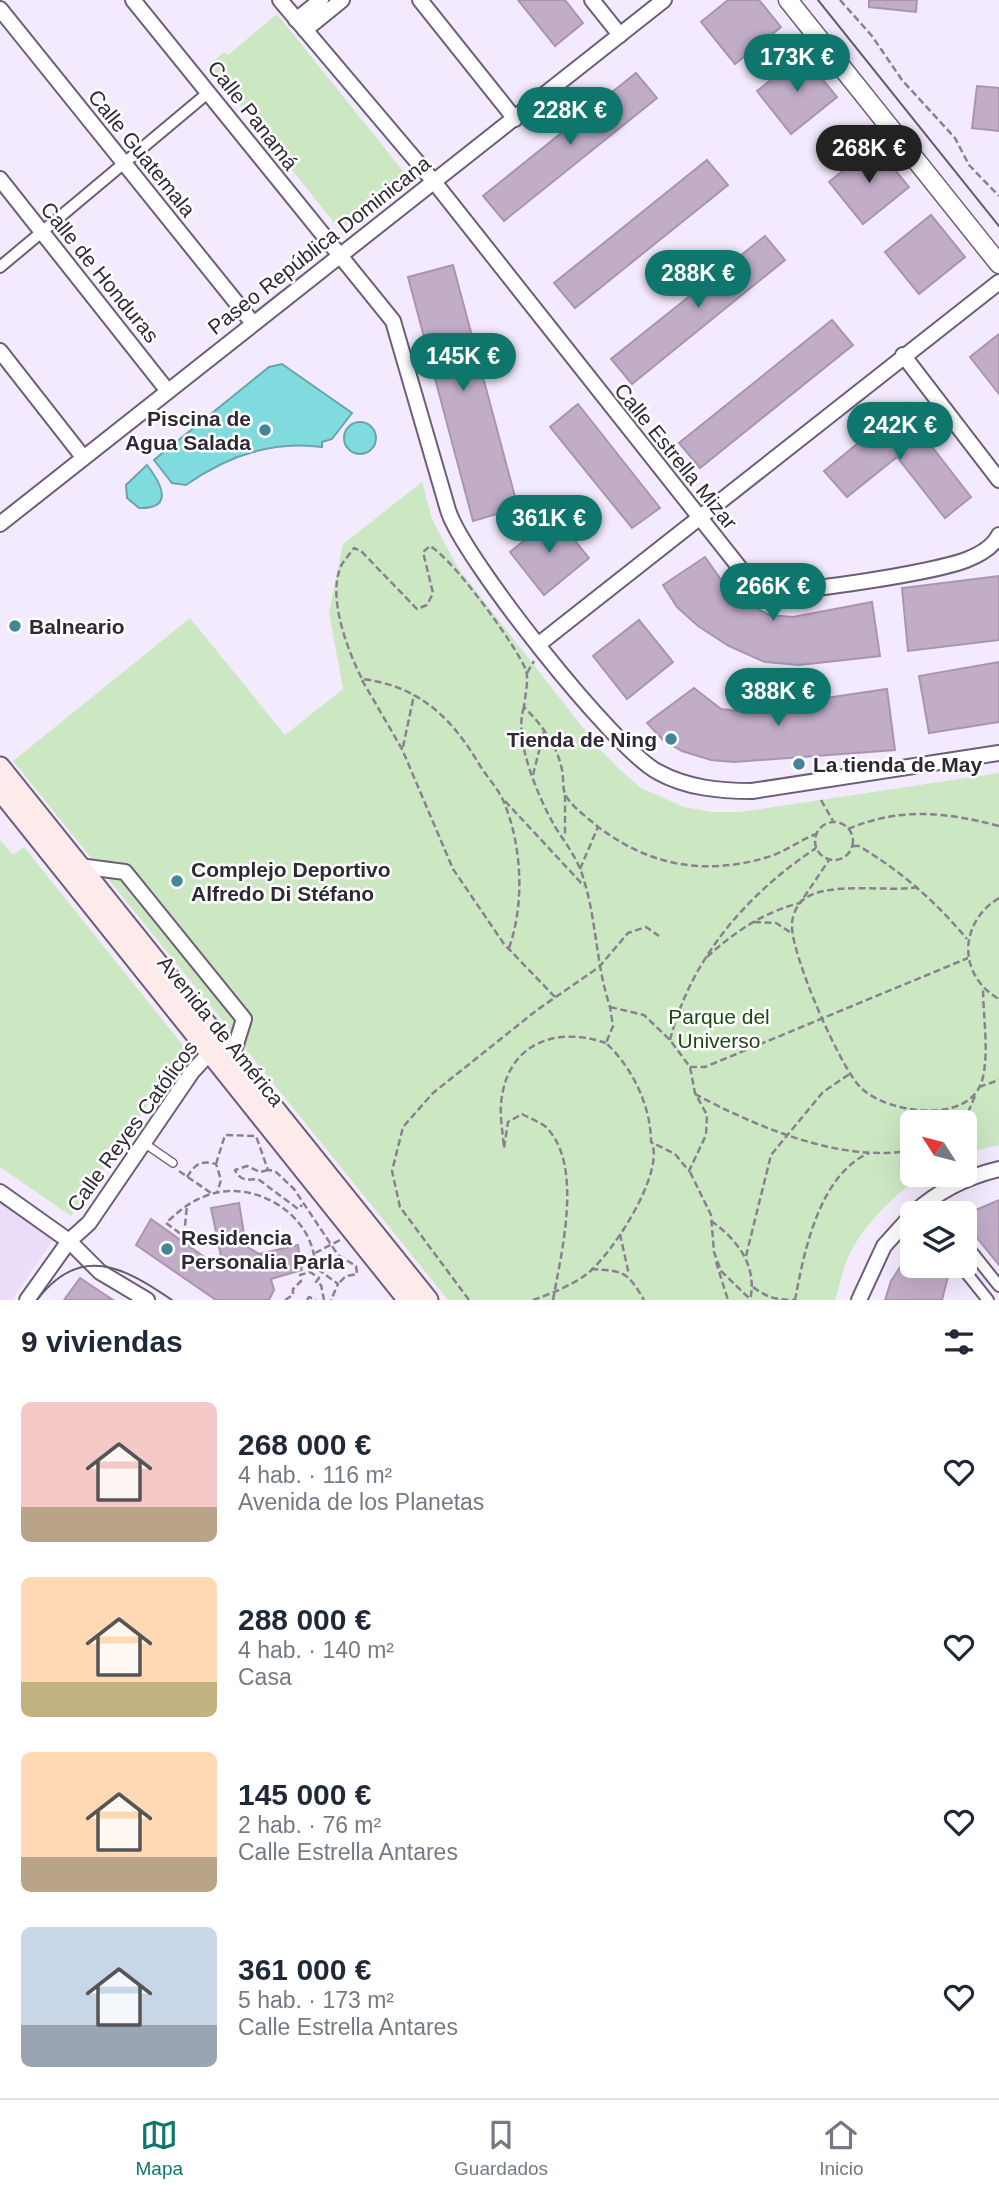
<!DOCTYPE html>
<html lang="es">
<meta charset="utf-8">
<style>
body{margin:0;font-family:Arial,sans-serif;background:#f2f2f3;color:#1f2937;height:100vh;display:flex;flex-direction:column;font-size:26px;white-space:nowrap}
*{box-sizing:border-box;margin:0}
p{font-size:23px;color:#747a83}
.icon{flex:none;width:38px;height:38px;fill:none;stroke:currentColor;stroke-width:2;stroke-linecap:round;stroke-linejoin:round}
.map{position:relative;height:1300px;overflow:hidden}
.side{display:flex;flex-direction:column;background:#fff;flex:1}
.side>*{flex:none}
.needle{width:46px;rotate:306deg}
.fabs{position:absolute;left:900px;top:1110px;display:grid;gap:14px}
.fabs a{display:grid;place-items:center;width:77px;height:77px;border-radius:10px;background:#fff;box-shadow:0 7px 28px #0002;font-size:35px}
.price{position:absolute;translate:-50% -60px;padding:0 16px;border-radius:24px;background:#0f766e;color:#fff;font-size:23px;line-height:46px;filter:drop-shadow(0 2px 4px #0008)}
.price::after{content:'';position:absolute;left:50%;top:42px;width:21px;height:16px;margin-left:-10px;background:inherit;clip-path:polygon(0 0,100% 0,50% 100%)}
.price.active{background:#222;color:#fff}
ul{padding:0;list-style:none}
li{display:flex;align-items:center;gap:21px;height:175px;padding:0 21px}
li span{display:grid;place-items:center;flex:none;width:196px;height:140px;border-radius:10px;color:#555}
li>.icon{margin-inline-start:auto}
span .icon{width:84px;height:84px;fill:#fffc;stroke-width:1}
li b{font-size:30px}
h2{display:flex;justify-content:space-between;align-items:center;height:84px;padding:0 21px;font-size:30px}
.tabs{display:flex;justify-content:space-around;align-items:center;height:98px;border-top:2px solid #e0e1e3;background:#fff;font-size:19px;color:#747a83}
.tabs a{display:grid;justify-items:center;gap:4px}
.tabs .active{color:#0f766e}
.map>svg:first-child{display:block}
.built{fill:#ebdcfa}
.green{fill:#cce8c3}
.water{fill:#80dbde;stroke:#68a6ab;stroke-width:2}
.building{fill:#c2adc9;stroke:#a995b0;stroke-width:2}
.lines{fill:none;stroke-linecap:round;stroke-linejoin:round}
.service-casing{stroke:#6c5e79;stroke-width:10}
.pedestrian-casing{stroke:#6c5e79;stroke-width:14}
.minor-casing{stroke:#6c5e79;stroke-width:18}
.tertiary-casing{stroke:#6c5e79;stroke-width:21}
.secondary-casing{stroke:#6c5e79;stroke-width:23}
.path{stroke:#898190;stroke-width:2.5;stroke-dasharray:7 3.5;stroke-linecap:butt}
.service{stroke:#fff;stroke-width:7}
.pedestrian{stroke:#fff;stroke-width:10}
.minor{stroke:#fff;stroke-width:14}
.tertiary{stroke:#fff;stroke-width:18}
.secondary{stroke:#fdebec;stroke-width:19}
.tram{stroke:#645d6b;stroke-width:2}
.poi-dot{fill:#448598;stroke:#fff;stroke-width:2.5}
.labels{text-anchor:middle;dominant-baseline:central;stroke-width:5;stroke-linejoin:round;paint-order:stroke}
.street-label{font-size:21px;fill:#2f2935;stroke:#fff}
.poi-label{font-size:21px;font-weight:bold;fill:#2f2935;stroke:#fff;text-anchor:start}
.park-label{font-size:21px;fill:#1f4710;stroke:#fff}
</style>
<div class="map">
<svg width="999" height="1300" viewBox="0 0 999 1300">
<rect width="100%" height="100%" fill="#f4eafd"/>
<path class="built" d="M0,1191L59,1231L12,1300H0Z"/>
<g class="green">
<path d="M277,14L407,176L340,230L208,65L224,52L228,55Z"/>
<path d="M422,482L432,519L458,568L598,747L619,769L641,788L684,807L712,812H740L999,773V1145L964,1153V1122H912V1174H925C896,1193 866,1222 850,1253C843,1267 840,1285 835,1300H448L13,761L190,618L285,735L343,689L329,612L343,544Z"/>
<path d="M0,840L13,855L24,847L186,1049L71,1216L0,1167Z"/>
</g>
<g class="water">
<path d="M282,364L352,413L332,439L322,442V447C271,440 227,456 186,485L172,483L154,460L269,367Z"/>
<circle cx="360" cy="438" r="16"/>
<path d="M147,465C160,482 176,509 139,508L127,498L126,485Z"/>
</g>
<g class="building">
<path d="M518,0H565L583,23L555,46Z"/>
<path d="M728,0H759L781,27L735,64L701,22Z"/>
<path d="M869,0H917L916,12L869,7Z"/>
<path d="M803,55L837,97L791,134L757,91Z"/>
<path d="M636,73L657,98L504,221L483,196Z"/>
<path d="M977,86L999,88V131L972,128Z"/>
<path d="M875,145L909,187L863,224L829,182Z"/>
<path d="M707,160L728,185L575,308L554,283Z"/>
<path d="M931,215L965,257L919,294L885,252Z"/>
<path d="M765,236L785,260L632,384L611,359Z"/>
<path d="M453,265L518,508L473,521L408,277Z"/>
<path d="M832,320L853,345L700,468L679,443Z"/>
<path d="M999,334V394L970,357Z"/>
<path d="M907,403L924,425L919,430L971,497L945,518L897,457L847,497L824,471Z"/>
<path d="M578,404L660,508L632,528L550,427Z"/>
<path d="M555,516L589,558L544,595L510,552Z"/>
<path d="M705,557L722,581L747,603L769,615L793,617L872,602L880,656L799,665L765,662L729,646L698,626L677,607L663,585Z"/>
<path d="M999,576V640L908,651L902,588Z"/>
<path d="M639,620L673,662L627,699L593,656Z"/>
<path d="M999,662V722L929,733L919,676Z"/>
<path d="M694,688L721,709L739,711L887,689L895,750L734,762L711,760L682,751L663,740L647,723Z"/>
<path d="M999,1200V1265L964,1222V1215Z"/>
<path d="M239,1203L246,1246L259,1254L298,1245L302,1270L271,1279L274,1290L269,1300H216L136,1245L151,1219L224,1271L211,1208Z"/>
<path d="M912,1249V1265H951L942,1300H885L891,1281Z"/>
<path d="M80,1278L113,1300H64Z"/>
</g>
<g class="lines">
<defs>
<path id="service" d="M144,1143L173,1163"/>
<g id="pedestrian">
<path d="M0,267L209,92"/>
<path d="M964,1242L999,1286"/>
<path d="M960,1265L988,1300"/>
</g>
<g id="minor">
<path d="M133,0L393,321L448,510C462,557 615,750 658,772C687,788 720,791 752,791L999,753"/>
<path d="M280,0L435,183L747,577C754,581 762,587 770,589C797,595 938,571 966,560C979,555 993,547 999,535"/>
<path d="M420,0L515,119"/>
<path d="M592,0L620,35"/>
<path d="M0,9L252,322"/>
<path d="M296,20L321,0"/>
<path d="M305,30L342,0"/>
<path d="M0,179L167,390"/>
<path d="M0,351L83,457"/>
<path d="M903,355L999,480"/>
<path d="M0,524L664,0"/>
<path d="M539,644L999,282"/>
<path d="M79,866L125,872L244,1019L232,1057"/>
<path d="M0,1192L69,1241L100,1272L147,1300"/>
<path d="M914,1213C939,1190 966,1177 999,1169"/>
<path d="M27,1300L69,1241L89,1223L192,1072L216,1046"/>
<path d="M859,1300L884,1246L912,1215"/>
</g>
<path id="tertiary" d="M788,0L999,264"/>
<g id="secondary">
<path d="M0,767L428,1300"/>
<path d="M0,790L408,1300"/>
</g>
</defs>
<use href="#service" class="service-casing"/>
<use href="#pedestrian" class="pedestrian-casing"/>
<use href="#minor" class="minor-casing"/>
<use href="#tertiary" class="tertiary-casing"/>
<use href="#secondary" class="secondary-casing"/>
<g class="path">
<path d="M840,0L872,36L902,80L955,138L969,165L999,196"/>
<path d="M527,673L534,661"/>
<path d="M362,680L402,749L453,869L504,944L555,997"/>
<path d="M524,707C513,739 538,796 554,825C563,840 574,853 581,871C597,916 595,962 610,1007"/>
<path d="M403,747L414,695"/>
<path d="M533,775L544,731"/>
<path d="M565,795V837"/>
<path d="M821,800L833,821"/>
<path d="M505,801L584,886"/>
<circle cx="834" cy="841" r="19"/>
<path d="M848,829C901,807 945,812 999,826"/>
<path d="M853,846H859C902,872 935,901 967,939"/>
<path d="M580,869L598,827"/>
<path d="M918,887C889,893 820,879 800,903C796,907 792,918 792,923C789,950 840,1068 861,1088C888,1114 973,1126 983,1077C989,1048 983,1016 983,987"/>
<path d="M999,898C959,922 957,975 999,999"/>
<path d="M754,922L776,923L793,934"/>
<path d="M509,948C525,903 522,844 503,800C497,787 486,776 479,764C451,717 419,686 362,679C348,651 327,598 341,566C344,560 350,554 354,548L361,551L417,609L427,605L433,593L423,552L430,546C454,560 515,644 526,670C529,680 525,696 524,707C542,725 557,745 562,770C564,779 562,789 566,796C574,809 587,817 597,826C649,866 705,876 768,857C785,852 800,840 816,834"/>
<path d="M707,957C734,932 764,912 800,903L829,860"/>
<path d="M610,1007L644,1015L670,1040L690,1067L695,1093L707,1115L706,1135L689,1171L675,1154L651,1142C651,1106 632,1067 606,1043L613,1026Z"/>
<path d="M670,1040C691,958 747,894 816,848"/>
<path d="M690,1067H705L968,958"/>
<path d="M979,1087L999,1080"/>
<path d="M695,1094C755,1126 842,1164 912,1150"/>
<path d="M964,1122L975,1096"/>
<path d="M216,1164L225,1135L256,1136L268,1170L275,1171L294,1189L338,1255L356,1266L357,1274L346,1276L338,1284"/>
<path d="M268,1170L260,1172L247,1166L235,1170C240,1181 247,1180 258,1179L298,1209L302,1205"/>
<path d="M179,1171L211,1193"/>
<path d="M690,1172L711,1215L714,1252L721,1271L751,1300"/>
<path d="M187,1177C195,1164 201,1160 216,1164L221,1180L217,1193"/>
<path d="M711,1221C737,1239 758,1266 750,1300"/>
<path d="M620,1234L629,1275"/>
<path d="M184,1236L187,1205"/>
<path d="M197,1246L166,1223C180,1210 192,1200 211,1194C257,1180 315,1216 315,1267L338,1284L331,1300"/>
<path d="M315,1253L340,1240"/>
<path d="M746,1256L771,1155L823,1092L851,1073"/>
<path d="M716,1262L728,1300"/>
<path d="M591,1269C624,1271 627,1271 644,1300"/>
<path d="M753,1287C767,1298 778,1300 795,1300"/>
<path d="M285,1300L293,1295V1289L301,1281L300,1275L310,1272L319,1278L316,1282L321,1285L324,1300"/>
<path d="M307,1300L309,1297L316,1300"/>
<path d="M469,1300L400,1207L392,1171L403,1127L433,1093L537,1010L599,967L628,933L646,927L659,936"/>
<path d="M533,1300C551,1294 572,1285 587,1274C612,1254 664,1175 652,1143"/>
<path d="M553,1300C561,1254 584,1165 546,1127C540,1122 529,1118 522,1114L508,1122L504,1148C503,1134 500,1119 501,1105C505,1045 554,1025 606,1043"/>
<path d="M795,1300C804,1252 819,1175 869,1153"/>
</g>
<use href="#service" class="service"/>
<use href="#pedestrian" class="pedestrian"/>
<use href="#minor" class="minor"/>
<use href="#tertiary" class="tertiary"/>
<use href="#secondary" class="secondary"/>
<g class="tram">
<path d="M818,0L999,226"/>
<path d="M37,1300C80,1243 124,1267 172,1300"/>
</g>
</g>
<g class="poi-dot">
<circle cx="265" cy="430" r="7"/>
<circle cx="15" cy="626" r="7"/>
<circle cx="671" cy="739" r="7"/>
<circle cx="799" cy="764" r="7"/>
<circle cx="177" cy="881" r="7"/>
<circle cx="167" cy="1249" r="7"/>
</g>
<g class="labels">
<g class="street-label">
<text transform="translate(253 115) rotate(52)">Calle Panamá</text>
<text transform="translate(142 153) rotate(51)">Calle Guatemala</text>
<text transform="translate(319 245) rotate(-38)">Paseo República Dominicana</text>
<text transform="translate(100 272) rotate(51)">Calle de Honduras</text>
<text transform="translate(676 456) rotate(51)">Calle Estrella Mizar</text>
<text transform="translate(221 1031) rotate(51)">Avenida de América</text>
<text transform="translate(132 1126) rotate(-54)">Calle Reyes Católicos</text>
</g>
<g class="poi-label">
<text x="251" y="418" text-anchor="end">Piscina de<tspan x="251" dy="24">Agua Salada</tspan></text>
<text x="29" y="626">Balneario</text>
<text x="657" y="739" text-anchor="end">Tienda de Ning</text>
<text x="813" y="764">La tienda de May</text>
<text x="191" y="869">Complejo Deportivo<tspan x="191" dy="24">Alfredo Di Stéfano</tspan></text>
<text x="181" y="1237">Residencia<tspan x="181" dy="24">Personalia Parla</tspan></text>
</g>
<g class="park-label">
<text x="719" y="1016">Parque del<tspan x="719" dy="24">Universo</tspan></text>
</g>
</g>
</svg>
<div class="fabs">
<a><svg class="needle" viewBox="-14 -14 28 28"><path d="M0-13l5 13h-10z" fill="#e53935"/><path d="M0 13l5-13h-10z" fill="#747a83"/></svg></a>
<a><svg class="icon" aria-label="layers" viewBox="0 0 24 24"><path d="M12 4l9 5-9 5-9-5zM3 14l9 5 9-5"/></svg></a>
</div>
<b class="price" style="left:797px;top:94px">173K €</b>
<b class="price" style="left:570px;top:147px">228K €</b>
<b class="price active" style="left:869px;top:185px">268K €</b>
<b class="price" style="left:698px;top:310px">288K €</b>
<b class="price" style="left:463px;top:393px">145K €</b>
<b class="price" style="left:900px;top:462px">242K €</b>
<b class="price" style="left:549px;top:555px">361K €</b>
<b class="price" style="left:773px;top:623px">266K €</b>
<b class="price" style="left:778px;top:728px">388K €</b>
</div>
<section class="side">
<h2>9 viviendas<svg class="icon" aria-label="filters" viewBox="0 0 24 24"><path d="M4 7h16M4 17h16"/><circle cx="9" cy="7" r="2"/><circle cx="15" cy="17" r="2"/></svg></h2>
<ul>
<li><span style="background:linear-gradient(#f6c9c9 75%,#b9a48a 0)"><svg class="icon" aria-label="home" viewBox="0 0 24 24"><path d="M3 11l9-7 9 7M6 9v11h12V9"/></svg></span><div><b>268 000 €</b><p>4 hab. · 116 m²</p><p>Avenida de los Planetas</p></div><svg class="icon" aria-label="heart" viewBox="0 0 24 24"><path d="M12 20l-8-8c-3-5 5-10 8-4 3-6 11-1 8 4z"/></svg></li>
<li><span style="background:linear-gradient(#ffd9b3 75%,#c2b280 0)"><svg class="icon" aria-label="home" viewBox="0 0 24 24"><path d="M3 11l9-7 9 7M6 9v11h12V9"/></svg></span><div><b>288 000 €</b><p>4 hab. · 140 m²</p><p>Casa</p></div><svg class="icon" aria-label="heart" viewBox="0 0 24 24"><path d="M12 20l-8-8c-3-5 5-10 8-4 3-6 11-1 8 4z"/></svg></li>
<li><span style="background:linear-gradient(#ffd9b3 75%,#b9a48a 0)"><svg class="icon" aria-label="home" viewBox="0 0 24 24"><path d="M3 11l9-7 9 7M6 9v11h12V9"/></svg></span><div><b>145 000 €</b><p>2 hab. · 76 m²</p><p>Calle Estrella Antares</p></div><svg class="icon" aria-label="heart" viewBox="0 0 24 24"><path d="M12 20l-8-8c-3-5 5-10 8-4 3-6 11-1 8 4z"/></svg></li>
<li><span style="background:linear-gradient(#c9d6e8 70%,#9aa5b1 0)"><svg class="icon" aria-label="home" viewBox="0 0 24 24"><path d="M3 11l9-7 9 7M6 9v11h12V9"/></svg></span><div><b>361 000 €</b><p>5 hab. · 173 m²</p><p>Calle Estrella Antares</p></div><svg class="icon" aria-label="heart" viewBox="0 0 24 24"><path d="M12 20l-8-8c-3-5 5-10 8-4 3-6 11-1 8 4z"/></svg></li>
</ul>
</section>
<nav class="tabs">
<a class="active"><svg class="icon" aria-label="map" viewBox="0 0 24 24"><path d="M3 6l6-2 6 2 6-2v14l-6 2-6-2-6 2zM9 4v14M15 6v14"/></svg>Mapa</a>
<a><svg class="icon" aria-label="saved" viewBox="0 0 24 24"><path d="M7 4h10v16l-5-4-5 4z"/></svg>Guardados</a>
<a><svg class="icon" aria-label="home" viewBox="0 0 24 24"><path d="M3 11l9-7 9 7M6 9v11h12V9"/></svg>Inicio</a>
</nav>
